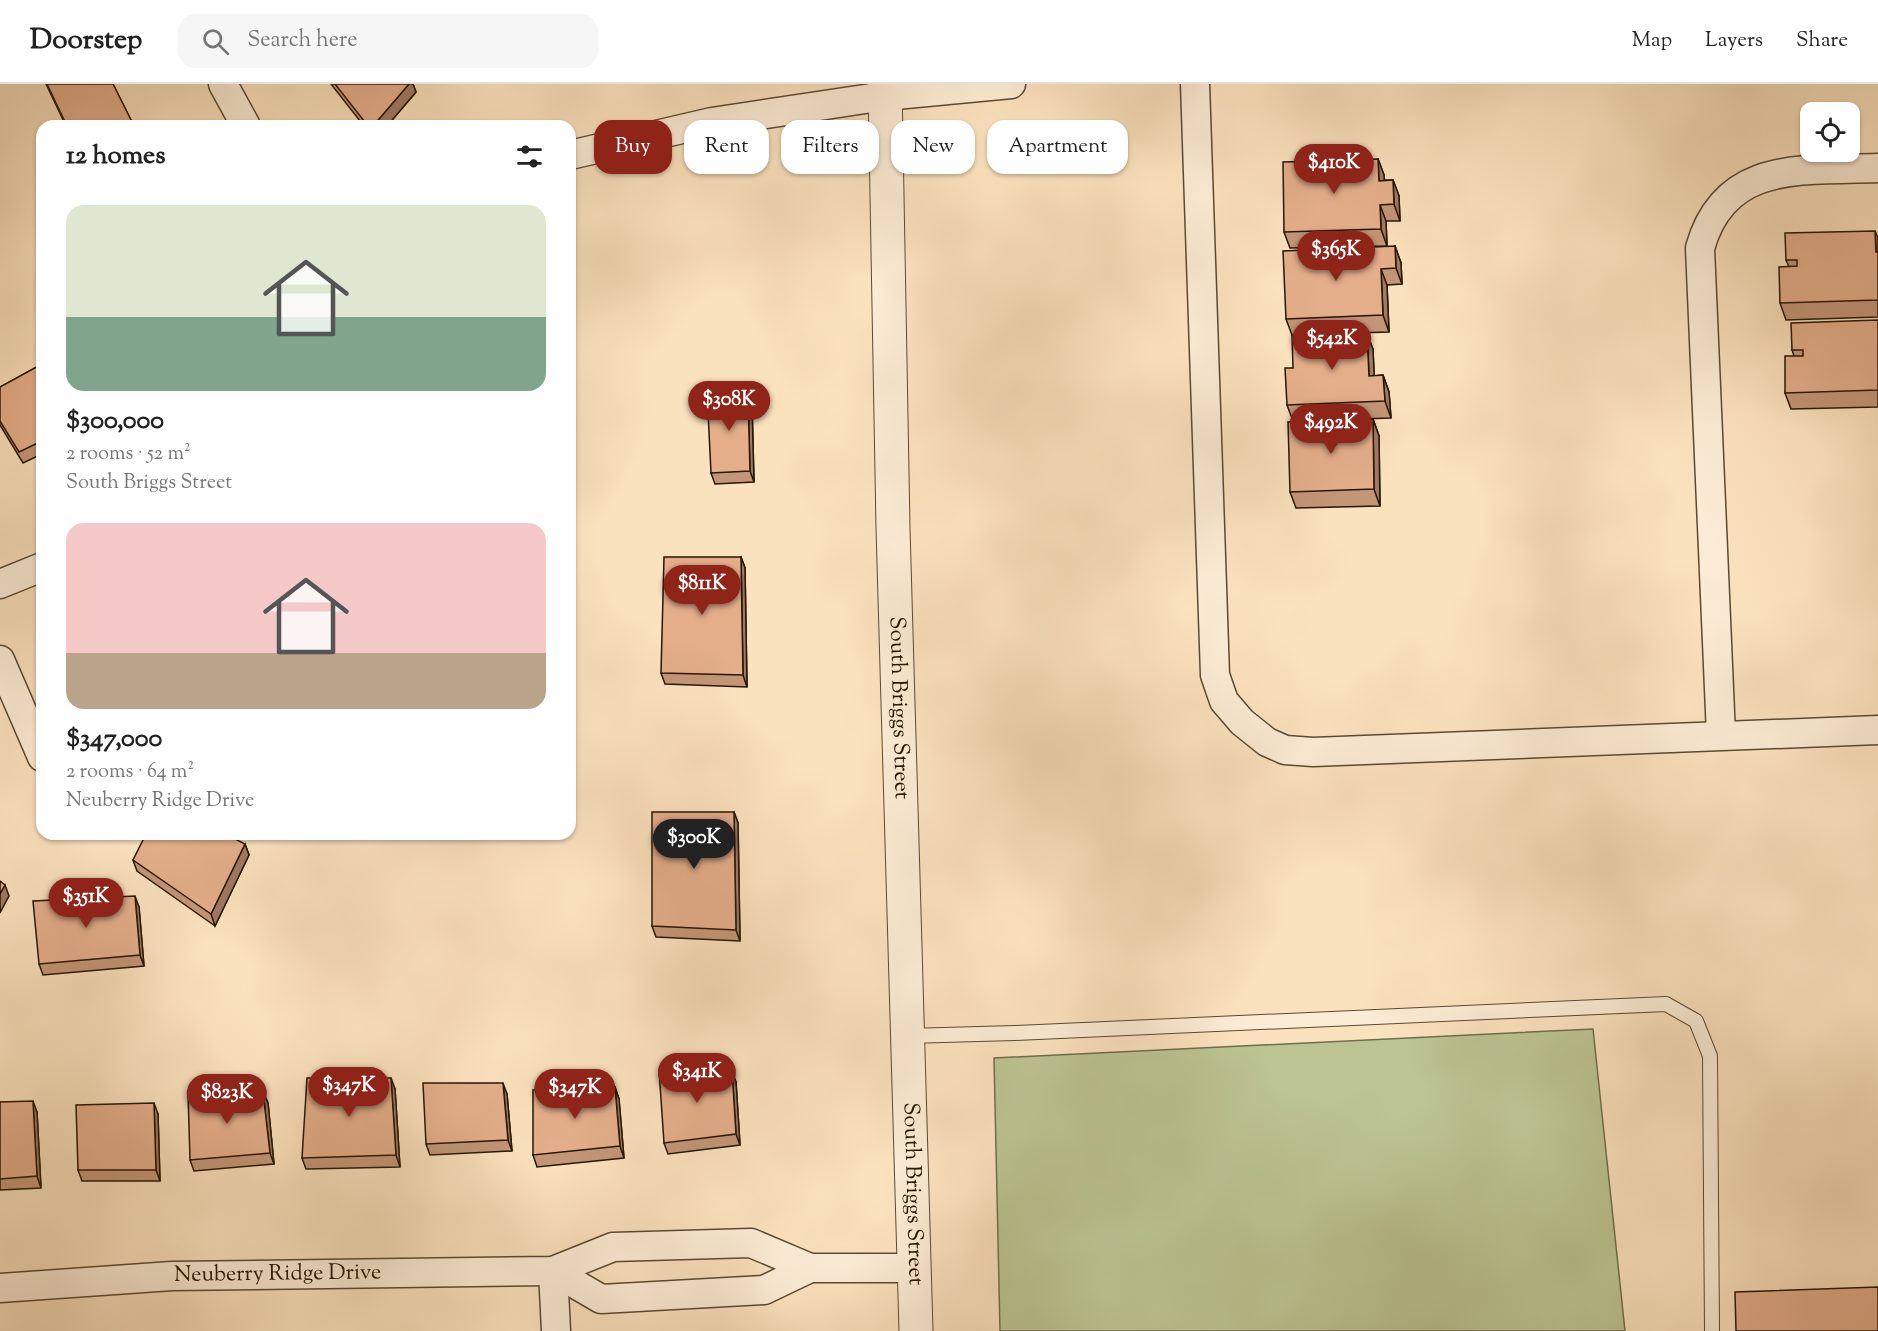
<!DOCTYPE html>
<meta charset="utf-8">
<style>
body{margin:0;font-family:"Sorts Mill Goudy",serif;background:#f6f6f6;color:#222;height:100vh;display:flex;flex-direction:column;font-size:22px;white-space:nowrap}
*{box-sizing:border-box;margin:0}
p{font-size:20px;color:#767676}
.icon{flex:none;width:33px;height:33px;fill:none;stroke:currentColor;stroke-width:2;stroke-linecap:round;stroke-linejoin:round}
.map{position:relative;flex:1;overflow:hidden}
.sheet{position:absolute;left:36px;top:36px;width:540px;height:720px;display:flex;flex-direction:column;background:#fff;border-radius:18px;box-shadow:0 2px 4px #0004}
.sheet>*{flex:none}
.hud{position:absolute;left:594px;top:36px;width:570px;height:54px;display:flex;gap:12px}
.buttons{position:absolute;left:1800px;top:18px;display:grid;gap:12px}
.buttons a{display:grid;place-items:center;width:60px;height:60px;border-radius:12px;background:#fff;box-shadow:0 2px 4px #0004;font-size:30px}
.price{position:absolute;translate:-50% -51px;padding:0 14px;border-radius:21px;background:#8f2418;color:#fff;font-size:20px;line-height:39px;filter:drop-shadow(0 2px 3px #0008)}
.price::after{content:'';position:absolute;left:50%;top:36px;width:18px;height:14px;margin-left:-9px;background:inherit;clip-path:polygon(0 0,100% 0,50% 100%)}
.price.active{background:#222;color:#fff}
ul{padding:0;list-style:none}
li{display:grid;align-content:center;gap:12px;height:318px;padding:0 30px}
li span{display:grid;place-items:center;height:186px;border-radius:18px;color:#555}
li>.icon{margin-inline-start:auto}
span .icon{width:108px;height:108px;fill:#fffc;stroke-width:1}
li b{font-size:26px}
h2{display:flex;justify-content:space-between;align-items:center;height:72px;padding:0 30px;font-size:26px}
.chip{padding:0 21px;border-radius:18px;background:#fff;box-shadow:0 2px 4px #0004;font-size:21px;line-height:54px}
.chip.active{background:#8f2418;color:#fff}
header{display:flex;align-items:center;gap:36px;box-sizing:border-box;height:84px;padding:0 30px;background:#fff;border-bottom:2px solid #e0e0e0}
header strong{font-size:28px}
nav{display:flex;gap:33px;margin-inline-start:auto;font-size:21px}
.search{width:420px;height:54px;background:#f6f6f6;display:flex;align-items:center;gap:15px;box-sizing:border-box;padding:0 21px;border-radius:18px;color:#767676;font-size:22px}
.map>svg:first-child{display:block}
.green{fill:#bcc493;stroke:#706e4b;stroke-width:1.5}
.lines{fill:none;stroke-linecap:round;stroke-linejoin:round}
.service-casing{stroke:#5a4a32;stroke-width:16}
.minor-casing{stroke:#5a4a32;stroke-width:31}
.tertiary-casing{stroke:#5a4a32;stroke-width:35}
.service{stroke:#fcecd5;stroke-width:14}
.minor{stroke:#fcecd5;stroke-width:28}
.tertiary{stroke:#fcecd5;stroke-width:33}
.wall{fill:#c49678;stroke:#251703;stroke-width:1.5}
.shaded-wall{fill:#a07a61;stroke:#251703;stroke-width:1.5}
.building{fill:#e4ae8b;stroke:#251703;stroke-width:1.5}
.labels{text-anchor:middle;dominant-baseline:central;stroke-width:4.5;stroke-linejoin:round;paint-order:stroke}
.street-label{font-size:22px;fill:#251703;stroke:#fcecd5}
</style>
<header>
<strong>Doorstep</strong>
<div class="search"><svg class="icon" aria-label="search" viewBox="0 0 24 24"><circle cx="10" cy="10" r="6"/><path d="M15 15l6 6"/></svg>Search here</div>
<nav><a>Map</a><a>Layers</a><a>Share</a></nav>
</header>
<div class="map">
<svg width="1878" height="1247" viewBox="0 0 1878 1247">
<rect width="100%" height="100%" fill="#fbe2be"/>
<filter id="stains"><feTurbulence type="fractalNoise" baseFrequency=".00333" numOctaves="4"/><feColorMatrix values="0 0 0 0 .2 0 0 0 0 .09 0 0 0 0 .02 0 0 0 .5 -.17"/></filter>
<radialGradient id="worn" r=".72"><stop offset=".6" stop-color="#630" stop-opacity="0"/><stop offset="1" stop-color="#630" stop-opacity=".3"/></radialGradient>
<path class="green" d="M1593,945L1625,1247H1000L994,974Z"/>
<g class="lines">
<defs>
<path id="service" d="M907,952L1015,949L1666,920L1696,937L1710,972L1712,1247"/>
<g id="minor">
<path d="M223,0L246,42"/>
<path d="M1195,0L1215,591L1224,617L1242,638L1267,658L1285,666L1313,668L1878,646"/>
<path d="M570,71L712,38L885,12L1011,0"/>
<path d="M0,500L42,483"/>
<path d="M0,576L42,673"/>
<path d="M1721,651L1700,164C1725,75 1804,87 1878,84"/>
<path d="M553,1187L601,1215L764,1206L810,1184"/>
<path d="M553,1187L556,1247"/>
<path id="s1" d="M0,1204L172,1192L553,1187L613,1163L751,1159L810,1184H915"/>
</g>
<g id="tertiary">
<path id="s2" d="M885,0L893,444L916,1247"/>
</g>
</defs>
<use href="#service" class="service-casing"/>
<use href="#minor" class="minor-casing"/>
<use href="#tertiary" class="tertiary-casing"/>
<use href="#service" class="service"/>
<use href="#minor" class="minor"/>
<use href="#tertiary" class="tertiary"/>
</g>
<g class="wall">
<path d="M46,0H113L134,42H66Z"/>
<path d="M331,0H413L416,8L387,42H364Z"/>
<path d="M1378,75L1384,91V96H1393L1399,112L1400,137H1386L1387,162L1290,164L1284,148Z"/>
<path d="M1878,154V233L1786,236L1780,219L1789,183L1786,176Z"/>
<path d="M1395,162L1401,179L1402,200L1387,201L1389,248L1292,251L1286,235Z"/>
<path d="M1878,236V323L1791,325L1785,309L1794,272L1792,266Z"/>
<path d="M1373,265L1374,292L1383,291L1389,308L1391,334L1293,337L1287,321L1293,284Z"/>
<path d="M42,280V370L23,379L0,341V303Z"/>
<path d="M752,320L754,398L715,400L711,389Z"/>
<path d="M1373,335L1379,352L1380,422L1296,424L1290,408Z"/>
<path d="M741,473L745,484L747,603L665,600L661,589Z"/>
<path d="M734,728L738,739L740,857L656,853L652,842Z"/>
<path d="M245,760L249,771L215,842L137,787L133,776Z"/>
<path d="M139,823L144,882L43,891L39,880Z"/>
<path d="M736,998L740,1061L668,1070L664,1059Z"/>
<path d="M615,1003L619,1015L624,1074L537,1083L533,1071Z"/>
<path d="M395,1005L400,1083L306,1085L302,1074Z"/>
<path d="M263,1008L268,1019L274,1080L194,1087L190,1076Z"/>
<path d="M507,1010L512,1067L430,1071L426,1060Z"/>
<path d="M0,1018L37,1028L41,1104L0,1106Z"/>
<path d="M158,1030L160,1097H82L78,1086Z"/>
</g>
<g class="shaded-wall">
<path d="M409,0H413L416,8L387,42H373Z"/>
<path d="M1378,75L1384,91L1385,113L1379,97Z"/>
<path d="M1393,96L1399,112L1400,137L1394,120Z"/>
<path d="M1380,121L1386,137L1387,162L1381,145Z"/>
<path d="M1875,147L1878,154V173L1876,168Z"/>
<path d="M1395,162L1401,179L1402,200L1396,184Z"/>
<path d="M1381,185L1387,201L1389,248L1383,231Z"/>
<path d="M1367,249L1373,265L1375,308L1369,292Z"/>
<path d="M1383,291L1389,308L1391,334L1385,317Z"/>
<path d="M748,309L752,320L754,398L750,387Z"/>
<path d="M1373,335L1379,352L1380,422L1374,405Z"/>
<path d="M741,473L745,484L747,603L743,591Z"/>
<path d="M734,728L738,739L740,857L736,846Z"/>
<path d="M245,760L249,771L215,842L211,830Z"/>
<path d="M5,801L9,812L0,829V810Z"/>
<path d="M135,812L139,823L144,882L140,871Z"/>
<path d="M732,986L736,998L740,1061L736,1050Z"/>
<path d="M391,994L395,1005L400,1083L396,1071Z"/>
<path d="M503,999L507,1010L512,1067L508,1056Z"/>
<path d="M615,1003L619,1015L624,1074L620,1062Z"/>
<path d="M263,1008L268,1019L274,1080L270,1069Z"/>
<path d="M33,1017L37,1028L41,1104L37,1092Z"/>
<path d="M154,1019L158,1030L160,1097L156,1086Z"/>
</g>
<g class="building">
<path d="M47,0H113L134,42H67Z"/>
<path d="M335,0H409L373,42H368Z"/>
<path d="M1378,75L1379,97L1393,96L1394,120L1380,121L1381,145L1284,148L1283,78Z"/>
<path d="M1875,147L1876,168H1878V216L1780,219L1779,183L1797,182V176H1786L1785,149Z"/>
<path d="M1395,162L1396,184L1381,185L1383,231L1286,235L1283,167Z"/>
<path d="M1878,236V306L1785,309V272H1803V266H1792L1791,239Z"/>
<path d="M1367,249L1369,292L1383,291L1385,317L1287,321L1285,284H1293L1292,251Z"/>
<path d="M42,280V357L19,368L0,337V303Z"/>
<path d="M707,307L748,309L750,387L711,389Z"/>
<path d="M1373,335L1374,405L1290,408L1288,338Z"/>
<path d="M664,473H741L743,591L661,589Z"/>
<path d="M652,728H734L736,846L652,842Z"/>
<path d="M146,750H226L245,760L211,830L133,776Z"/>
<path d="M0,797L5,801L0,810Z"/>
<path d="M135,812L140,871L39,880L33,817Z"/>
<path d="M659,986H732L736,1050L664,1059Z"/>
<path d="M307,994H391L396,1071L302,1074Z"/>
<path d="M423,999H503L508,1056L426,1060Z"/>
<path d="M615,1003L620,1062L533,1071V1006Z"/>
<path d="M188,1008H263L270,1069L190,1076Z"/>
<path d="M33,1017L37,1092L0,1095V1018Z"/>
<path d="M154,1019L156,1086H78L76,1021Z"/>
<path d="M1878,1203V1247H1736L1735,1208Z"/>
</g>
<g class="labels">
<g class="street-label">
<text stroke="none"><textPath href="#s2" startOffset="624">South Briggs Street</textPath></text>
<text stroke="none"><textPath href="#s2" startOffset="1110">South Briggs Street</textPath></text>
<text stroke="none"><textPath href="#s1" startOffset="278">Neuberry Ridge Drive</textPath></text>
</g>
</g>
<rect width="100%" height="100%" filter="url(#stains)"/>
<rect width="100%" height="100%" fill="url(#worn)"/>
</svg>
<div class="buttons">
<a><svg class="icon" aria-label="locate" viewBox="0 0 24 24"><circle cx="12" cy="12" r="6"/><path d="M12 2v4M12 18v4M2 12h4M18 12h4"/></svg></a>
</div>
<b class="price" style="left:1334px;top:111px">$410K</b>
<b class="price" style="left:1336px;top:198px">$365K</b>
<b class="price" style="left:1332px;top:287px">$542K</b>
<b class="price" style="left:729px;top:348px">$308K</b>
<b class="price" style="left:1331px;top:371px">$492K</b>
<b class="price" style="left:702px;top:532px">$811K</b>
<b class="price active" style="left:694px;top:786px">$300K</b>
<b class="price" style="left:86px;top:845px">$351K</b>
<b class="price" style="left:697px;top:1020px">$341K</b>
<b class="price" style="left:349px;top:1034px">$347K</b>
<b class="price" style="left:575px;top:1036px">$347K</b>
<b class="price" style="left:227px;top:1041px">$823K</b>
<div class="hud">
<a class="chip active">Buy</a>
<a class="chip">Rent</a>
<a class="chip">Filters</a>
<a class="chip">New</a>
<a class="chip">Apartment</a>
</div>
<section class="sheet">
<h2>12 homes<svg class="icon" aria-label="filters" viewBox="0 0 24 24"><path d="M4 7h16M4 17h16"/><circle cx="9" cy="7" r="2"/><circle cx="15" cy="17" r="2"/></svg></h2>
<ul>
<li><span style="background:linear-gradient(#dfe7d0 60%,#7fa58c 0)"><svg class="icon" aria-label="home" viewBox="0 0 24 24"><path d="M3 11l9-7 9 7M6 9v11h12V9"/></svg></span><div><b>$300,000</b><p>2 rooms · 52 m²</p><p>South Briggs Street</p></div></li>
<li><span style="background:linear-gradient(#f6c9c9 70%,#b9a48a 0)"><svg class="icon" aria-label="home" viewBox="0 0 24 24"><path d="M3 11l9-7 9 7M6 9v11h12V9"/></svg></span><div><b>$347,000</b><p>2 rooms · 64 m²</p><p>Neuberry Ridge Drive</p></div></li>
</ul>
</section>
</div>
